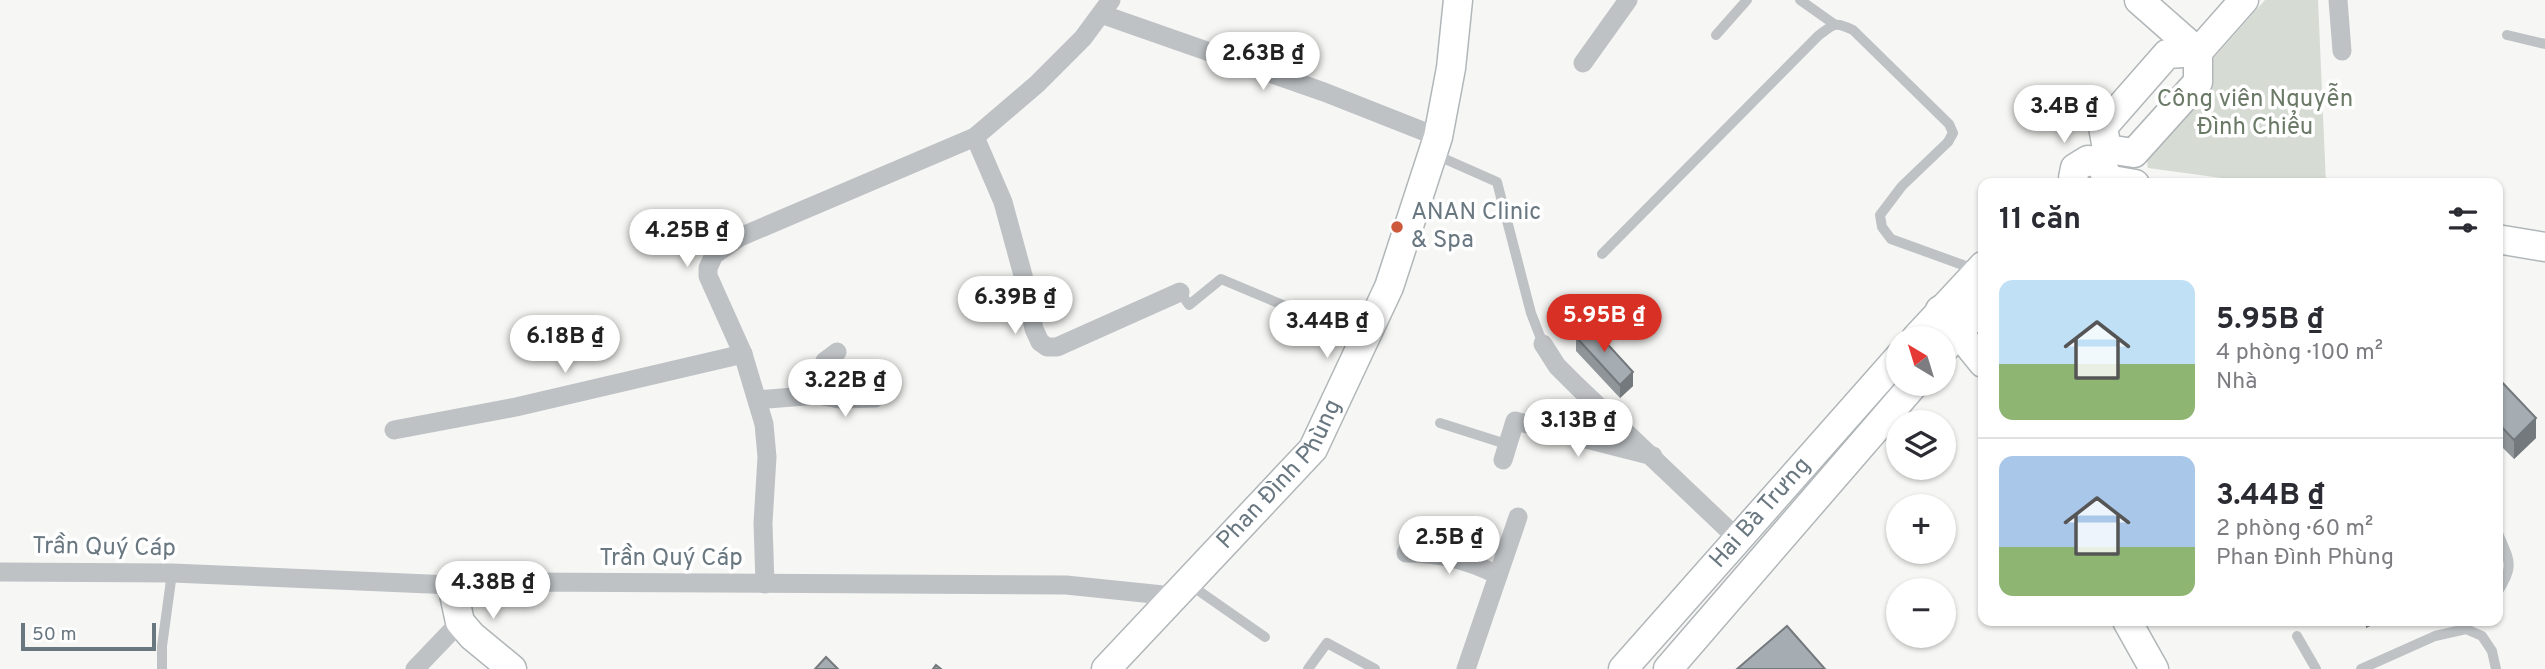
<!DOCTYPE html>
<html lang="vi">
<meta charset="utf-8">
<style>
body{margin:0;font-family:Overpass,sans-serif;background:#f2f2f3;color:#2b2b33;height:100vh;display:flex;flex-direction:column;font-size:26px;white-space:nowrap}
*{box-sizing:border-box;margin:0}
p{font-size:23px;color:#7c7c81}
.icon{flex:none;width:38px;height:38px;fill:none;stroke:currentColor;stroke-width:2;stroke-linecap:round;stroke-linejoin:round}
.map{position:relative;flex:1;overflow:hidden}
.drawer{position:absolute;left:1978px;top:178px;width:525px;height:448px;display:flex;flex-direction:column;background:#fff;border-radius:14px;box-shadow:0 2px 5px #0004}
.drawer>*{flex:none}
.needle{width:46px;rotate:322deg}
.buttons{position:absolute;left:1886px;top:326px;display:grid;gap:14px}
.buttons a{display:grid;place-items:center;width:70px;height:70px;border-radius:50%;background:#fff;box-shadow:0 2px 5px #0004;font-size:35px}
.scale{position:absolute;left:21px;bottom:18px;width:135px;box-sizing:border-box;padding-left:7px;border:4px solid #697781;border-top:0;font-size:19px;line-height:24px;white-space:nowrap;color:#697781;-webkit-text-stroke:5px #fff;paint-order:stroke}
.price{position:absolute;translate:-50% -60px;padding:0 16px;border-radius:24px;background:#fff;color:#222;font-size:23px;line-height:46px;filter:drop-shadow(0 2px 4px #0008)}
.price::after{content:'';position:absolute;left:50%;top:42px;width:21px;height:16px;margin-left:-10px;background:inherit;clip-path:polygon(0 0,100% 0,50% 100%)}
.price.on{background:#d93025;color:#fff}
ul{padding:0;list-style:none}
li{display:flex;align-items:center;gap:21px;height:175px;padding:0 21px}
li+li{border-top:2px solid #e1e1e2}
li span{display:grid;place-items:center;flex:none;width:196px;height:140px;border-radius:14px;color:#555}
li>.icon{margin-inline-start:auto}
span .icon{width:84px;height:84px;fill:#fffc;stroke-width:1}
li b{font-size:30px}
h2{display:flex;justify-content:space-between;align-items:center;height:84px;padding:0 21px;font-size:30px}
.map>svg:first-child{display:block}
.green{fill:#d6dbd4}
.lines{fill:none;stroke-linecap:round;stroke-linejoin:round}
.secondary-casing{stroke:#b1b6b9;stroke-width:31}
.lane{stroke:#bec2c5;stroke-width:10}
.street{stroke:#bec2c5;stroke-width:19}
.secondary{stroke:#fff;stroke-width:28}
.wall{fill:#8f9599}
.shaded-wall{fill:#74797d}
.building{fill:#a6adb2;stroke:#74797d;stroke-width:2}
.poi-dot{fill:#ce5a3d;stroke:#fff;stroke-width:2.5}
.labels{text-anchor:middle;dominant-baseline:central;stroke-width:7;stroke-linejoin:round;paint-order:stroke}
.park-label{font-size:24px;fill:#6b7967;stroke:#fff}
.poi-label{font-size:24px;fill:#697781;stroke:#fff;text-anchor:start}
.street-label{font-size:24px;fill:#697781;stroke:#fff}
</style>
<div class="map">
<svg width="2545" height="669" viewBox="0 0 2545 669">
<rect width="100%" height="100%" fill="#f6f6f4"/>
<path class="green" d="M2265,0H2318L2326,184H2266L2148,168L2143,138Z"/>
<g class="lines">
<defs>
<g id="secondary">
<path d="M2139,0L2198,52"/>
<path d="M2107,149L2134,153L2198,82V52L2244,0"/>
<path d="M2097,162L2107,149L2103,127L2167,54L2198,52"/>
<path d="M2106,179L2135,184"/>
<path d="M2075,184L2073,178L2075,168L2088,160L2102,165L2106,174L2104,184"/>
<path d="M2497,239L2545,247"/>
<path d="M1940,310L1983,363"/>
<path d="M1916,338L1983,266"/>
<path d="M1944,349L1983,305"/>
<path d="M452,585L460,622L472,636L512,669"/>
<path d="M2127,621L2154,669"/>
<path id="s1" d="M1106,669L1313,449L1389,287L1438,137L1451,68L1458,0"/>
<path id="s2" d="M1623,669L1899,357"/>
<path d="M1668,669L1915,383"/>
</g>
</defs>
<use href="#secondary" class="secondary-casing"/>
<g class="lane">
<path d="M1800,0L1834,24"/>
<path d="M1716,35L1747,0"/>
<path d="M2507,35L2545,44"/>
<path d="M1436,155L1497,182L1531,313L1543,344"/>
<path d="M1602,254L1818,36C1834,24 1834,21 1853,30L1949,124L1953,133L1948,142L1902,186L1880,215L1882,227L1891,239L1974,269"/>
<path d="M1180,292L1189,305L1221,279L1364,339"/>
<path d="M1440,423L1506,444"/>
<path d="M2497,531C2509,561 2516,564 2497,593"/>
<path d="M1189,584L1265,637"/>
<path d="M2297,636L2316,669"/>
<path d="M162,669V646L172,573"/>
<path d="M1308,669L1327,643L1375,669"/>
<path d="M2361,669L2435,636L2466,629L2482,636L2492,651L2496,669"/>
</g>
<g class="street">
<path d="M2338,0L2342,51"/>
<path d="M1101,14L1324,92L1438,137"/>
<path d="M1583,63L1628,0"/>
<path d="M975,137L1003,202L1024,279L1034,329L1040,342L1047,347H1057L1180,292"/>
<path d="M1543,344L1557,366L1576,385L1739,540"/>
<path d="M818,395L839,399L875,398"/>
<path d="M757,400L818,395L825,386V361L837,352"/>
<path d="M394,430L516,407L743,354"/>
<path d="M1503,460L1515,421L1653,456"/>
<path d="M1406,553C1440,553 1467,560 1498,575"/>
<path d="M0,572L172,573L452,585L522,582L1066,585L1173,596"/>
<path d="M765,584L763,523L767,457L764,424L743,354L708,276V268L714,255L740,237L975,137L1037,84L1083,38L1111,0"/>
<path d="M415,669L460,622"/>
<path d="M1466,669L1518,517"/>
</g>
<use href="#secondary" class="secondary"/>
</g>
<g class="wall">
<path d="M1576,337L1633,386L1620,398L1576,351Z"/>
<path d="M2497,379L2536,438L2514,459L2497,442Z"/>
</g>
<g class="shaded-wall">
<path d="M1633,372V386L1620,398V385Z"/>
<path d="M2536,418V438L2514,459V440Z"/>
<path d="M2366,621H2381L2366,628Z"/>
</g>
<g class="building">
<path d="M1589,324L1633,372L1620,385L1576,337Z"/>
<path d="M2498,378L2536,418L2514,440L2497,422V379Z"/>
<path d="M1787,626L1825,669H1737Z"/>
<path d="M826,657L838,669H815Z"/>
<path d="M936,665L941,669H933Z"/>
</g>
<circle class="poi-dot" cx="1397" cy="227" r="7"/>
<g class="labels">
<g class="park-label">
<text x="2255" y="100">Công viên Nguyễn<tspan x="2255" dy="28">Đình Chiểu</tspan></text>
</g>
<g class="poi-label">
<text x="1411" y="213">ANAN Clinic<tspan x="1411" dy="28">&amp; Spa</tspan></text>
</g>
<g class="street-label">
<text stroke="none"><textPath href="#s1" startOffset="262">Phan Đình Phùng</textPath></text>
<text stroke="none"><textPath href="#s2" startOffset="208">Hai Bà Trưng</textPath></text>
<text transform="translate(104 548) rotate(1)">Trần Quý Cáp</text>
<text x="671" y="559">Trần Quý Cáp</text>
</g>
</g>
</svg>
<div class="buttons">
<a><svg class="needle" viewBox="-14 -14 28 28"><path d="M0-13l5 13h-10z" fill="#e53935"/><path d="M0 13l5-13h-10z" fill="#7c7c81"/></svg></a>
<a><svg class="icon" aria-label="layers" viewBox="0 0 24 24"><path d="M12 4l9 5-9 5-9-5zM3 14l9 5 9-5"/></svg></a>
<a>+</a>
<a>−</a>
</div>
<div class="scale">50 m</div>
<b class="price" style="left:1263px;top:92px">2.63B ₫</b>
<b class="price" style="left:2064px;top:145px">3.4B ₫</b>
<b class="price" style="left:687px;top:269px">4.25B ₫</b>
<b class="price" style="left:1015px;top:336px">6.39B ₫</b>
<b class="price on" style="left:1604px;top:354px">5.95B ₫</b>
<b class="price" style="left:1327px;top:360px">3.44B ₫</b>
<b class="price" style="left:565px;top:375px">6.18B ₫</b>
<b class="price" style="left:845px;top:419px">3.22B ₫</b>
<b class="price" style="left:1578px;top:459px">3.13B ₫</b>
<b class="price" style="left:1449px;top:576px">2.5B ₫</b>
<b class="price" style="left:493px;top:621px">4.38B ₫</b>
<section class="drawer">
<h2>11 căn<svg class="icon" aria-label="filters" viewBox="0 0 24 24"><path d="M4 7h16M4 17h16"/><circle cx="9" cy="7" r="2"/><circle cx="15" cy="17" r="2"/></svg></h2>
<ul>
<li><span style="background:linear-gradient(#bfe0f5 60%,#8fb573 0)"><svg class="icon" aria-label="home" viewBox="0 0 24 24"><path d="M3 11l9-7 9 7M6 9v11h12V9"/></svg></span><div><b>5.95B ₫</b><p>4 phòng · 100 m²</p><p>Nhà</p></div></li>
<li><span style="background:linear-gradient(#a9c7e8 65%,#8fb573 0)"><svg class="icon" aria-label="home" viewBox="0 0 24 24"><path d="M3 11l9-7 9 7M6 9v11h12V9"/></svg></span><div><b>3.44B ₫</b><p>2 phòng · 60 m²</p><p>Phan Đình Phùng</p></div></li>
</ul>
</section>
</div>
